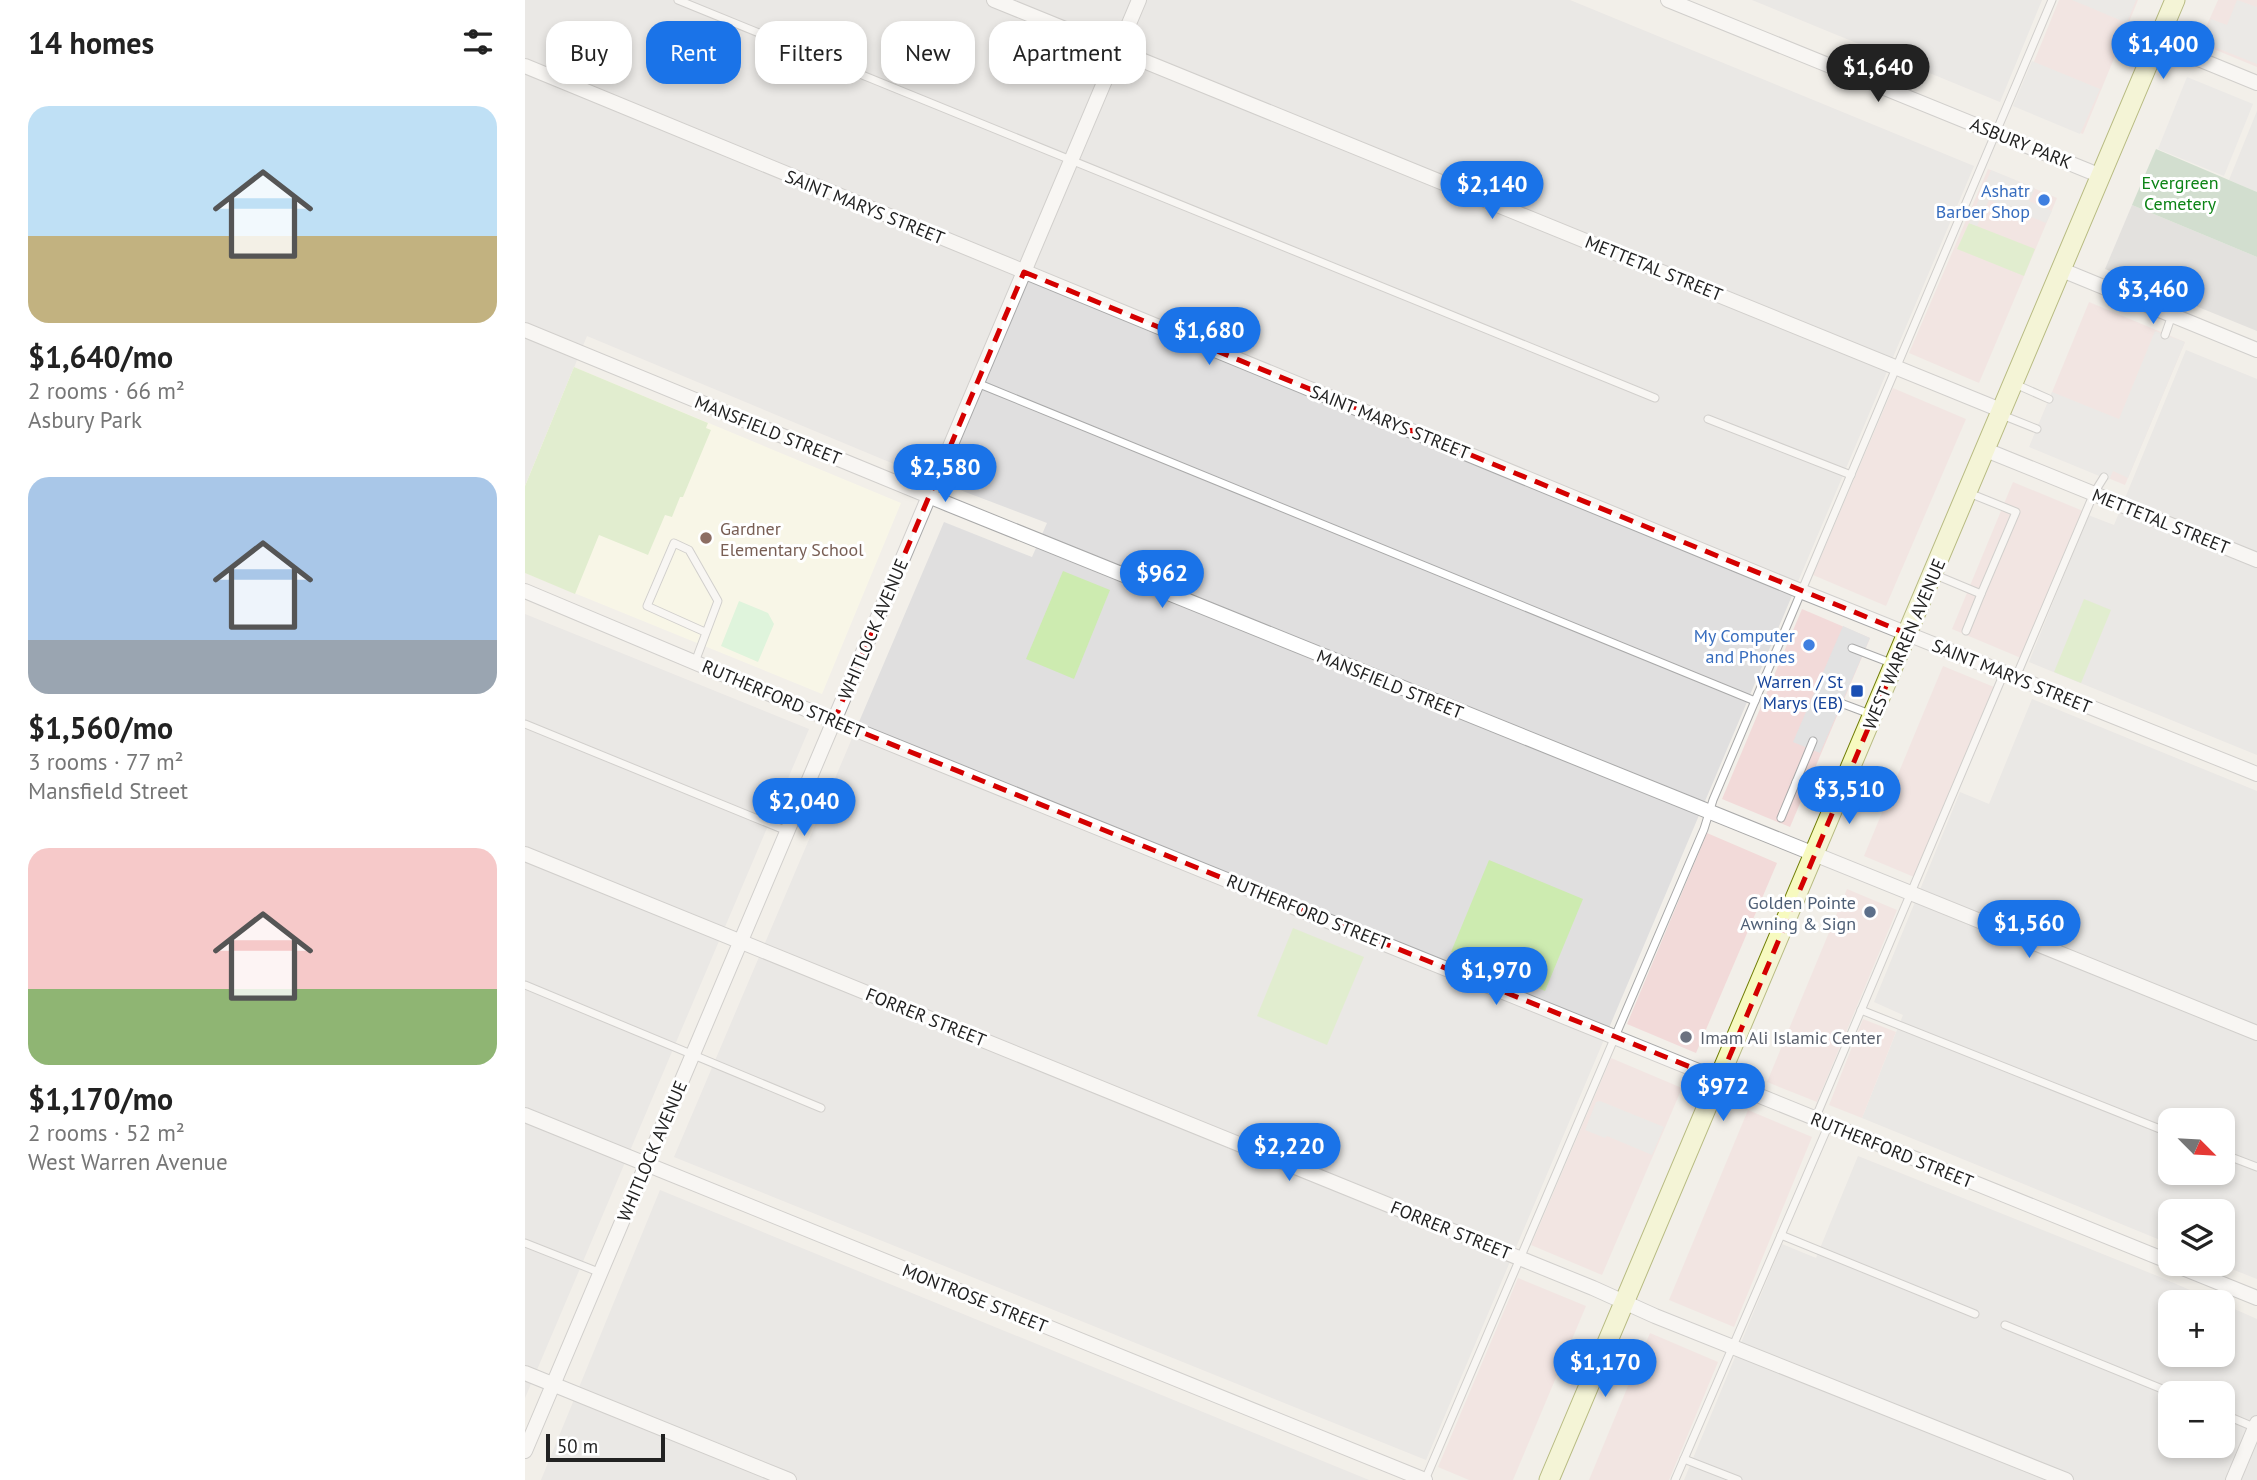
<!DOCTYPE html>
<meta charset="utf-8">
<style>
body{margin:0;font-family:"PT Sans",sans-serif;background:#f6f6f6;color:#222;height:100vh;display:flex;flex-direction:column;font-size:26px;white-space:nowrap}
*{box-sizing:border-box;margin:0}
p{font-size:23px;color:#767676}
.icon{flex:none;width:38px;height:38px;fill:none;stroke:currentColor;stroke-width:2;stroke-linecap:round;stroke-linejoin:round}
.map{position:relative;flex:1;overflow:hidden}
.panel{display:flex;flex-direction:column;background:#fff;width:525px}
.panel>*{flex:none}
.top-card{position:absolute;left:21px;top:21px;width:665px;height:63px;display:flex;gap:14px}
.needle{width:46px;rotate:114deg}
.fabs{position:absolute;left:1633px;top:1108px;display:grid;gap:14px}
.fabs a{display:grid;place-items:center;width:77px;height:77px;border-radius:14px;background:#fff;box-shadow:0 4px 10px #0003;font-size:35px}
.scale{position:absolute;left:21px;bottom:18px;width:119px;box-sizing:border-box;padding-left:7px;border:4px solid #222;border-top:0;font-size:19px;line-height:24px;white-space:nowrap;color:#222;-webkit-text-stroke:5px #fff;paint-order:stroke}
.price{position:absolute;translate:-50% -60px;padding:0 16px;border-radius:24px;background:#1a73e8;color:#fff;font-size:23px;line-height:46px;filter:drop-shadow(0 2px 4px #0008)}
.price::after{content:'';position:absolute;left:50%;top:42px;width:21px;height:16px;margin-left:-10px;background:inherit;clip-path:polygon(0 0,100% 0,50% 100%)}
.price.active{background:#222;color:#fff}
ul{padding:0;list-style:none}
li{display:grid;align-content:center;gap:14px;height:371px;padding:0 28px}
li span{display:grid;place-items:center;height:217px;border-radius:21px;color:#555}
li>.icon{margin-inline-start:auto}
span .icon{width:126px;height:126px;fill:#fffc;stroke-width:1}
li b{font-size:30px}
h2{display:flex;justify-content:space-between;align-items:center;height:84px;padding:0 28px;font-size:30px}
.tag{padding:0 24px;border-radius:21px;background:#fff;box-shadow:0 4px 10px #0003;font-size:24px;line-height:63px}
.tag.active{background:#1a73e8;color:#fff}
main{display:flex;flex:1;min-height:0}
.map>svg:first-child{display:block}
.residential{fill:#e0dfdf;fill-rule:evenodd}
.commercial{fill:#f2dad9}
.education{fill:#ffffe5}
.religious{fill:#d0d0d0}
.grass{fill:#cdebb0}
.cemetery{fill:#aacbaf}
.park{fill:#c8facc}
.parking{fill:#e2e2e2}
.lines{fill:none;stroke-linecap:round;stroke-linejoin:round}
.service-casing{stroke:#a9a9a9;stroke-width:9}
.minor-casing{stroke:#a9a9a9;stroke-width:16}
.secondary-casing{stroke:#707d05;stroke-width:21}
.service{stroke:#fff;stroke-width:7}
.minor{stroke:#fff;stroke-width:14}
.secondary{stroke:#f7fabf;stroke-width:19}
.marked{fill:none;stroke:#d40000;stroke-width:5;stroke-dasharray:14 9;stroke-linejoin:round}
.shop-dot{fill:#3f7fe0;stroke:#fff;stroke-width:2.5}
.education-dot{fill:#8d6e63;stroke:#fff;stroke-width:2.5}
.transit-dot{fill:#1a4fb4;stroke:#fff;stroke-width:2.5}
.service-dot{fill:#5c6f8a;stroke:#fff;stroke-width:2.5}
.worship-dot{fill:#6b7280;stroke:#fff;stroke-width:2.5}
.labels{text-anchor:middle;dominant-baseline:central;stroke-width:6;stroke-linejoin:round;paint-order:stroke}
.street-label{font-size:18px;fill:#222;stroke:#fff}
.park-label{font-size:18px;fill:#0c8416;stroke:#fff}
.shop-label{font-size:18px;fill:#366cbe;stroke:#fff;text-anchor:end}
.education-label{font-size:18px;fill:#785e54;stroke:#fff;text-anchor:start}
.transit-label{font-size:18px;fill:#164399;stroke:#fff;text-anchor:end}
.service-label{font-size:18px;fill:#4e5e75;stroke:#fff;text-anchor:end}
.worship-label{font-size:18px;fill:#5b616d;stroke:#fff;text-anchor:start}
</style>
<main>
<section class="panel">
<h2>14 homes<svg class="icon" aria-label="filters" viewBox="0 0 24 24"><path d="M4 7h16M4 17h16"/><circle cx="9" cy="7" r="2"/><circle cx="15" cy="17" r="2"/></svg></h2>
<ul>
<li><span style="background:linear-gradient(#bfe0f5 60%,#c2b280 0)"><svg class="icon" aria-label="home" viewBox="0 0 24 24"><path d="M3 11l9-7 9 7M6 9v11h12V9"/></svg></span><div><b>$1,640/mo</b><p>2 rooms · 66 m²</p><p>Asbury Park</p></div></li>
<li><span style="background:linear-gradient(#a9c7e8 75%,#9aa5b1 0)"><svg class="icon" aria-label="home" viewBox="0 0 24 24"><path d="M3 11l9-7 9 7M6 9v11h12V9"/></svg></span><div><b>$1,560/mo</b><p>3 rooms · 77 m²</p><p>Mansfield Street</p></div></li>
<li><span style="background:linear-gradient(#f6c9c9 65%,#8fb573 0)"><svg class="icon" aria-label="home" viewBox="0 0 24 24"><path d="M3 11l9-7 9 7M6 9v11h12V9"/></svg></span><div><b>$1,170/mo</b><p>2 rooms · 52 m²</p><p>West Warren Avenue</p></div></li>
</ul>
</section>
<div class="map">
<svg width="1732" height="1480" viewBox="0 0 1732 1480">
<rect width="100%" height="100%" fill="#f2efe9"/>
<g class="residential">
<path d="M0,0H1045L1449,166L901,1460L149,1157L419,522L507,557L522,523L393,474L62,336L0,486Z"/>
<path d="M1227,0H1517L1475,102Z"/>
<path d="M1732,111V192L1704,180Z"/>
<path d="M1661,350L1732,379V755L1504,662L1563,515L1589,525Z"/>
<path d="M0,614L284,729L0,1398Z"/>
<path d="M1507,699L1732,791V1279L1694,1264H1698V1211H1645V1244L1337,1118L1378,1015L1349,1002L1435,792L1464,804ZM1645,1120H1698V1172H1645Z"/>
<path d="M1333,1156L1630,1275L1693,1302H1645V1354H1698V1304L1732,1319V1480H1159L1257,1244L1291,1258ZM1645,1393H1698V1446H1645Z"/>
<path d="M135,1190L844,1480H16Z"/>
</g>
<g class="commercial">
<path d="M1534,0H1613L1558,134L1491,106Z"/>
<path d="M1693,0H1732V67L1674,43Z"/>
<path d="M1463,169L1532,198L1454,383L1384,353Z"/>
<path d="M1564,302L1660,342L1600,485L1505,446Z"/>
<path d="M1368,388L1441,419L1361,606L1288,575Z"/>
<path d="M1488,482L1558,511L1496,658L1427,629Z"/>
<path d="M1277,609L1345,638L1265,827L1197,799Z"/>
<path d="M1418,666L1469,687L1389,877L1339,856Z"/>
<path d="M1182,833L1252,863L1171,1053L1102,1024Z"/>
<path d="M1322,889L1372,910L1292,1102L1242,1082Z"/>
<path d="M1338,1019L1371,1032L1337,1118L1304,1105Z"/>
<path d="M1086,1058L1157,1088L1077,1275L1006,1245Z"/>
<path d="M1223,1110L1287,1137L1209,1327L1144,1300Z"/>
<path d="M993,1278L1061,1306L988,1480H944L913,1467Z"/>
<path d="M1125,1333L1193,1362L1144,1480H1064Z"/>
</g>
<path class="education" d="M49,367L376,503L297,694L0,573V486Z"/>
<path class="religious" d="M1607,205L1732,257V331L1580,269Z"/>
<g class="grass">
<path d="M1444,223L1510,249L1499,276L1432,249Z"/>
<path d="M49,367L183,423L181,428L186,430L158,497H155L147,517L140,515L123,555L74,535L50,594L0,573V486Z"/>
<path d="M538,571L585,590L549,679L501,659Z"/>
<path d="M1559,599L1586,610L1556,683L1529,672Z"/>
<path d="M964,860L1058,899L1020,991L926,952Z"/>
<path d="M768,928L839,957L802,1045L732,1016Z"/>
</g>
<path class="cemetery" d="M1631,149L1732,192V257L1607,205Z"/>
<path class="park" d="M214,601L243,613L249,624L233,662L196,646Z"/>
<g class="parking">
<path d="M1547,0H1611L1602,23Z"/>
<path d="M1712,0L1732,7V64L1677,42L1686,19L1702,25Z"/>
<path d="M1507,61L1575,89L1555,134L1488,106Z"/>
<path d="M1662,77L1728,104L1699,176L1633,149Z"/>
<path d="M1466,170L1510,188L1504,201L1527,211L1521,223L1464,200L1452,226L1444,223Z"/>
<path d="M1630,331L1660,342L1603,478L1588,471L1584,480L1504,447L1527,392L1594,419Z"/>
<path d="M1318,626L1345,638L1295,753L1268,742Z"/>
<path d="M1075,1101L1139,1127L1127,1155L1082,1136L1080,1138L1060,1130L1071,1102Z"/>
</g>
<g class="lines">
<defs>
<g id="service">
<path d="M153,0L1130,398"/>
<path d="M1640,335L1647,315"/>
<path d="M452,383L1230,701"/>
<path d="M1490,384L1524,399"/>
<path d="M1477,415L1512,429"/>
<path d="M1183,419L1326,475"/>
<path d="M1408,574L1456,594L1491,512L1444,493"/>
<path d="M1441,631L1456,594"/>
<path d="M1327,648L1366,663"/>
<path d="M170,662L193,601L164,550L149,543L122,606L180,632"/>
<path d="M1491,677L1569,493L1579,477"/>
<path d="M1305,699L1345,714"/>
<path d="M0,724L262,831"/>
<path d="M1288,741L1271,782L1309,798"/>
<path d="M1256,818L1271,782"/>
<path d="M0,985L296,1108"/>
<path d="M1336,1010L1645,1133"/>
<path d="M1290,1119L1479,673"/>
<path d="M1698,1154L1732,1167"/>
<path d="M1256,1235L1450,1314"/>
<path d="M0,1243L76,1273"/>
<path d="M1480,1325L1647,1393"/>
<path d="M1698,1414L1731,1428"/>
<path d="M1159,1459L1213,1480"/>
<path d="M900,1480L1179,829L1188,800L1527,0"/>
<path d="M1150,1480L1304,1124"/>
</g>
<g id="minor">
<path d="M469,0L1478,411"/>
<path d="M1143,0L1576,176"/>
<path d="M1632,42L1732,83"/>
<path d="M0,66L1278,592L1732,774"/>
<path d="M1537,270L1732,350"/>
<path d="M0,330L423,504L1732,1033"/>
<path d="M1461,450L1732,560"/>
<path d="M0,591L309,721L1645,1262"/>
<path d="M0,854L1068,1288L1130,1316L1541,1480"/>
<path d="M0,1115L900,1480"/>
<path d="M1648,1264L1732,1298"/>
<path d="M0,1373L264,1480"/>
<path d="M0,1451L614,0"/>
<path d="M1708,1480L1732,1423"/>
</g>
<path id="secondary" d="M1024,1480L1650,0"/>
</defs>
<use href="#service" class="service-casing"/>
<use href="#minor" class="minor-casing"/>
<use href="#secondary" class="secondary-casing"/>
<use href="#service" class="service"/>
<use href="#minor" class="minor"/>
<use href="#secondary" class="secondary"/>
</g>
<path d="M0 0H1732V1480H0ZM499,272L1383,634L1195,1079L309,721Z" fill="#f2efe9" fill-opacity=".55" fill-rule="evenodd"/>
<path class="marked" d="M499,272L1383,634L1195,1079L309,721Z"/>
<g class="shop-dot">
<circle cx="1519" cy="200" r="7"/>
<circle cx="1284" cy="645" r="7"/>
</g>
<circle class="education-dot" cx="181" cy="538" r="7"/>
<rect class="transit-dot" x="1325" y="684" width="14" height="14" rx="3.5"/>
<circle class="service-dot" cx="1345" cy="912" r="7"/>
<circle class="worship-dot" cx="1161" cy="1037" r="7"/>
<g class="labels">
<g class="street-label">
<text transform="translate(1496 143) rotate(22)">ASBURY PARK</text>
<text transform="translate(340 207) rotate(22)">SAINT MARYS STREET</text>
<text transform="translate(1129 268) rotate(22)">METTETAL STREET</text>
<text transform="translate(865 422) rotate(22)">SAINT MARYS STREET</text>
<text transform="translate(243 430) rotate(22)">MANSFIELD STREET</text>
<text transform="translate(1636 521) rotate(22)">METTETAL STREET</text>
<text transform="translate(348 629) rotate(-67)">WHITLOCK AVENUE</text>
<text transform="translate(1379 644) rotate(-67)">WEST WARREN AVENUE</text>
<text transform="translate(1487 676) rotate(22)">SAINT MARYS STREET</text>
<text transform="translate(865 684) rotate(22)">MANSFIELD STREET</text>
<text transform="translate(258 699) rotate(23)">RUTHERFORD STREET</text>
<text transform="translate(783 912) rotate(22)">RUTHERFORD STREET</text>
<text transform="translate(401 1017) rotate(22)">FORRER STREET</text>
<text transform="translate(1367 1150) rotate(22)">RUTHERFORD STREET</text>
<text transform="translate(127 1151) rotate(-67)">WHITLOCK AVENUE</text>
<text transform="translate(926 1230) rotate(22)">FORRER STREET</text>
<text transform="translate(450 1298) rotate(22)">MONTROSE STREET</text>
</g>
<g class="park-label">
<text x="1655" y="182">Evergreen<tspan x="1655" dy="21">Cemetery</tspan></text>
</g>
<g class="shop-label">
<text x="1505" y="190">Ashatr<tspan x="1505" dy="21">Barber Shop</tspan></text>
<text x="1270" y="635">My Computer<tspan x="1270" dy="21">and Phones</tspan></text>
</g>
<g class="education-label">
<text x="195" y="528">Gardner<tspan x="195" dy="21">Elementary School</tspan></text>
</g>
<g class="transit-label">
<text x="1318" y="681">Warren / St<tspan x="1318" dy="21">Marys (EB)</tspan></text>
</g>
<g class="service-label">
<text x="1331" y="902">Golden Pointe<tspan x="1331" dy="21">Awning &amp; Sign</tspan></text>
</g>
<g class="worship-label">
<text x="1175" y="1037">Imam Ali Islamic Center</text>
</g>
</g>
</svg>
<div class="fabs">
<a><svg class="needle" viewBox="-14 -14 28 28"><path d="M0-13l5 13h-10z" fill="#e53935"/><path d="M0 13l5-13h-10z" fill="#767676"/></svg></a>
<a><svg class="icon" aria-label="layers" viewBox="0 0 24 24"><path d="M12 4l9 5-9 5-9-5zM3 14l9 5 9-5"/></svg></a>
<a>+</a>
<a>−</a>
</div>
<div class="scale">50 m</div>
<b class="price" style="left:1638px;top:81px">$1,400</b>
<b class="price active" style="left:1353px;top:104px">$1,640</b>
<b class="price" style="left:967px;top:221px">$2,140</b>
<b class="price" style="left:1628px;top:326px">$3,460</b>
<b class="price" style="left:684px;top:367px">$1,680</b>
<b class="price" style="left:420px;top:504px">$2,580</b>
<b class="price" style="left:637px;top:610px">$962</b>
<b class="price" style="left:1324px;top:826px">$3,510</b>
<b class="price" style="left:279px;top:838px">$2,040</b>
<b class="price" style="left:1504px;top:960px">$1,560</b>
<b class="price" style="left:971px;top:1007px">$1,970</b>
<b class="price" style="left:1198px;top:1123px">$972</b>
<b class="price" style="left:764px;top:1183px">$2,220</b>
<b class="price" style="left:1080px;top:1399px">$1,170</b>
<div class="top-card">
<a class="tag">Buy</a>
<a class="tag active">Rent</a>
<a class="tag">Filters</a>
<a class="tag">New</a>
<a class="tag">Apartment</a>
</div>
</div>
</main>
